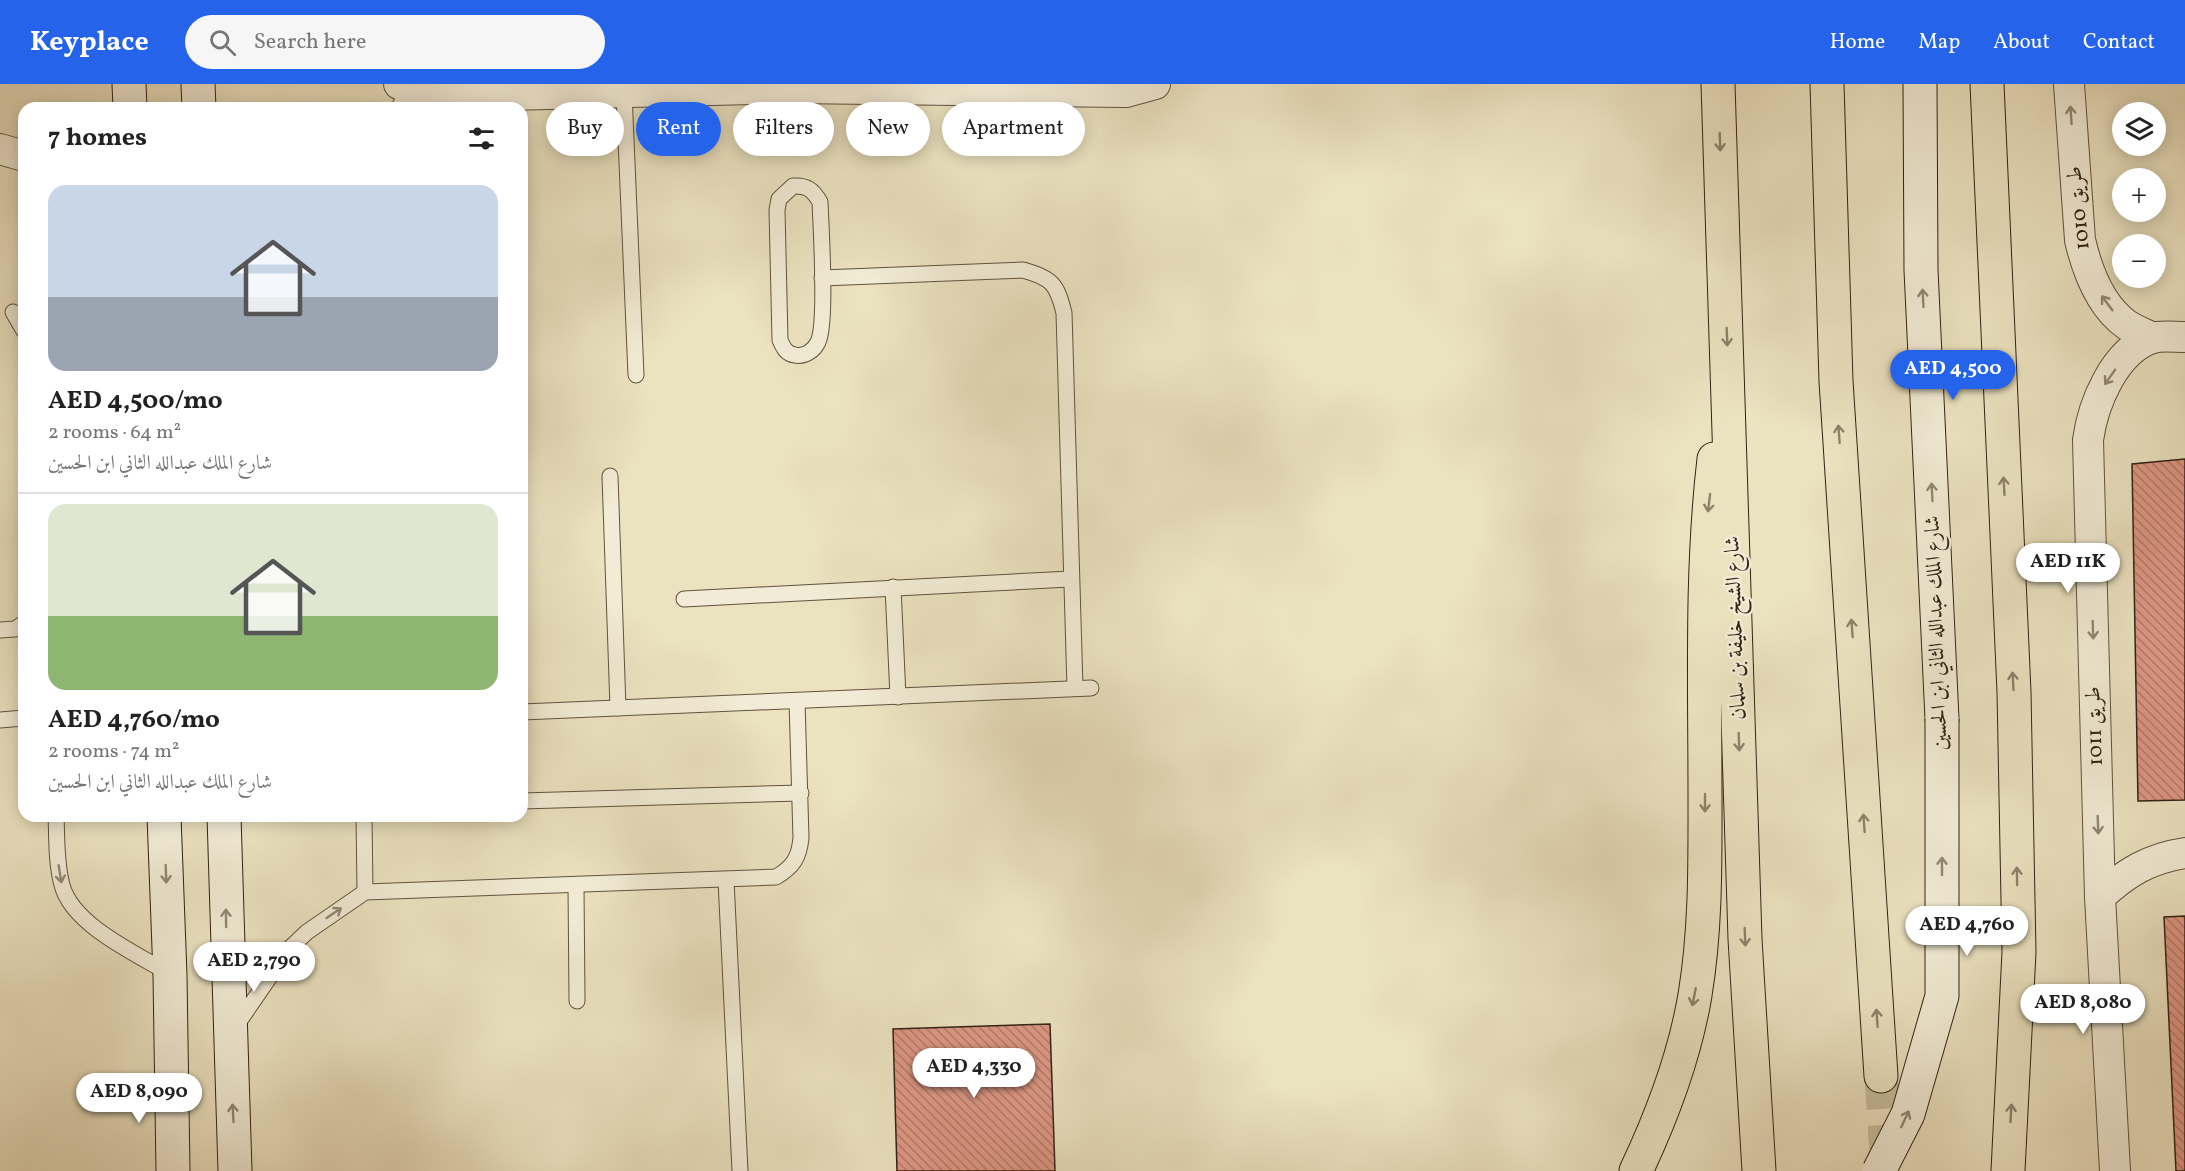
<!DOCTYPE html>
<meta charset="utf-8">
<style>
body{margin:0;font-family:Vollkorn,Amiri,serif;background:#f6f6f6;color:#222;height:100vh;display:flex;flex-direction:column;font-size:22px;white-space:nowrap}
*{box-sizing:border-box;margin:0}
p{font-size:20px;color:#767676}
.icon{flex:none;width:33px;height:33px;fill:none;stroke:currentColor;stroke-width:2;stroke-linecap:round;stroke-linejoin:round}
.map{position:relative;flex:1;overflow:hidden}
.panel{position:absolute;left:18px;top:18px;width:510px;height:720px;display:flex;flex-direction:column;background:#fff;border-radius:18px;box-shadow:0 3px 15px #0003}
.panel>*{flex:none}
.hud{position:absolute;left:546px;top:18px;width:570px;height:54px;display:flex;gap:12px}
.fabs{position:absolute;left:2112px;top:18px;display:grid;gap:12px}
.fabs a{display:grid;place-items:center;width:54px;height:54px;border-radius:50%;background:#fff;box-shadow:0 3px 15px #0003;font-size:30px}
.price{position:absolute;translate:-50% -51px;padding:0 14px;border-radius:21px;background:#fff;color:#222;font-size:20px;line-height:39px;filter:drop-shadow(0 2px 3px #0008)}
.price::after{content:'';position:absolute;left:50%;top:36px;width:18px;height:14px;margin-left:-9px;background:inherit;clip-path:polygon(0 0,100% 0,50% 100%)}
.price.selected{background:#2563eb;color:#fff}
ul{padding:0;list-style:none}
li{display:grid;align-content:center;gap:12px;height:318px;padding:0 30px}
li+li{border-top:2px solid #e0e0e0}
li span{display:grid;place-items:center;height:186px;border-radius:18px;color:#555}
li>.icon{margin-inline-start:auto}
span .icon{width:108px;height:108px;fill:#fffc;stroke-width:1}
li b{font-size:26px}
h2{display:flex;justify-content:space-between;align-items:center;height:72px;padding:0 30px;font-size:26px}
.tag{padding:0 21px;border-radius:27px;background:#fff;box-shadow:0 3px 15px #0003;font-size:21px;line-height:54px}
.tag.selected{background:#2563eb;color:#fff}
header{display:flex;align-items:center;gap:36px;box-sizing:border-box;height:84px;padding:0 30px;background:#2563eb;color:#fff}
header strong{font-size:28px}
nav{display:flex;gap:33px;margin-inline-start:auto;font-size:21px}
.search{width:420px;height:54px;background:#f6f6f6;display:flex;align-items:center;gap:15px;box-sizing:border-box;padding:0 21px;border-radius:33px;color:#767676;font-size:22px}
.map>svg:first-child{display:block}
.building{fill:url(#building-back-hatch);stroke:#322313;stroke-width:1.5}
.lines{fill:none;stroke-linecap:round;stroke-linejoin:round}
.highway-tunnel{stroke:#c6bc9d;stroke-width:33;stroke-dasharray:33 16;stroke-linecap:butt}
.lane-casing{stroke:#60533e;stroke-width:17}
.street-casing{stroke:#60533e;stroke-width:32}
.secondary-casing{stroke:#322313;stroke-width:35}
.highway-casing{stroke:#322313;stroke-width:35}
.lane{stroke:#f2ecd6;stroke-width:15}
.street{stroke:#f2ecd6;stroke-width:30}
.secondary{stroke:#f2ecd6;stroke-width:33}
.highway{stroke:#ebe2c0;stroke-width:33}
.secondary-bridge-casing{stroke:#322313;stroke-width:35;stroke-linecap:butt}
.secondary-bridge{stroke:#f2ecd6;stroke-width:33}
.oneway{stroke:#928874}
.oneway2{stroke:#8e826a}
.labels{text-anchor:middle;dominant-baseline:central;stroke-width:4.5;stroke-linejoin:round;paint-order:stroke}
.street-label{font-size:21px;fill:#322313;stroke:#f2ecd6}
</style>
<header>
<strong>Keyplace</strong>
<div class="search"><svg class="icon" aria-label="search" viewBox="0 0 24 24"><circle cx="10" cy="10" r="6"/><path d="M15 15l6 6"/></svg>Search here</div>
<nav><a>Home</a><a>Map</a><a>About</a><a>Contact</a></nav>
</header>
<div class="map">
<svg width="2185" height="1087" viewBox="0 0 2185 1087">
<defs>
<pattern id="building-back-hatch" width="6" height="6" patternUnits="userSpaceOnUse" patternTransform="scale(1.5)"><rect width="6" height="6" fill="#dd9784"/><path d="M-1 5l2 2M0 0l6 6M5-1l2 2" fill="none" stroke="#b47b6b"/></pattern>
</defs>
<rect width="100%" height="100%" fill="#ebe2c0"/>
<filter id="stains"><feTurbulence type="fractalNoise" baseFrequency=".00333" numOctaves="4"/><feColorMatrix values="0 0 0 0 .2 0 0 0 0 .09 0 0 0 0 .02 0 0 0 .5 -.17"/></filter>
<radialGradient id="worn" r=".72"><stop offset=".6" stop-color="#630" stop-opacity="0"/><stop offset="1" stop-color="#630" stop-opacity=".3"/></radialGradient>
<g class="building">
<path d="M2185,375V716L2138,717L2132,380Z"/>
<path d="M2185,832V1087H2176L2164,833Z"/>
<path d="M1050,940L1055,1087H897L893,945Z"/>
</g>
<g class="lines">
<path class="highway-tunnel" d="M1881,992L1887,1085"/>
<defs>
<g id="lane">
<path d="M624,8L636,291"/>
<path d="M793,102C807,101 813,106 820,118C821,144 827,240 818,258C814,267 804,273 795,271C786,270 783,263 780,256L777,126L779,115Z"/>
<path d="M822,194L1023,186C1052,194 1057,200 1064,229L1075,604"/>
<path d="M13,228L24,247"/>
<path d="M610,392L618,624"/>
<path d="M893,503L898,613"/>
<path d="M684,515L1070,495"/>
<path d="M0,546L15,545L24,539"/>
<path d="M522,628L1091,604"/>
<path d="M0,636L24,634"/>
<path d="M522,717L801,709"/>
<path d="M56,732C57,755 56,779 62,801C72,841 137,870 170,890"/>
<path d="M364,732L365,808"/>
<path d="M726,796L740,1087"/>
<path d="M576,802L577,917"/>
<path d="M236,942L289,865L307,848L365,808L776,793C793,783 799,774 801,754L797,617"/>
</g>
<g id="street">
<path d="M399,0L433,2L457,9"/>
<path d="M2069,0L2080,156C2087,186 2100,222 2127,241C2135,246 2145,250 2153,254"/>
<path d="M407,24L469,12L791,4L1126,8L1155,0"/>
<path d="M0,65L24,72"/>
<path d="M2100,813C2125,789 2150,774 2185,769"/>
<path d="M2115,1087L2100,813L2088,356C2093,320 2114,267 2152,254C2161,251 2175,253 2185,253"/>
</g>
<g id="secondary">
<path d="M129,0L130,24"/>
<path d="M198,0L199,24"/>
<path d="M1920,0L1921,186L1942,635"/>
<path d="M164,732L170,891L173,1087"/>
<path d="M224,732L235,1087"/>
</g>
<g id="highway">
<path d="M1718,0L1745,855L1759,1087"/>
<path d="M1827,0L1836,297L1881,992"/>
<path d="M1987,0L2014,608L2019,868L2008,1087"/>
<path d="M1636,1087C1662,1032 1685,971 1695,911C1706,844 1705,778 1705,711C1705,599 1701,486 1714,375"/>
</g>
</defs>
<use href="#lane" class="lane-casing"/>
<use href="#street" class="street-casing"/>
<use href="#secondary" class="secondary-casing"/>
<use href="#highway" class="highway-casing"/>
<use href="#lane" class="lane"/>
<use href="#street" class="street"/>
<use href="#secondary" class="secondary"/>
<use href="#highway" class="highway"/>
<defs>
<path id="secondary-bridge" d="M1879,1087L1908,1030L1942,912V635"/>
</defs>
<use href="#secondary-bridge" class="secondary-bridge-casing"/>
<use href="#secondary-bridge" class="secondary-bridge"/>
</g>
<defs><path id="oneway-shaft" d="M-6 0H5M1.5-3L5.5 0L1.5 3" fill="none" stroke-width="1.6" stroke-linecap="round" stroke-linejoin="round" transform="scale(1.5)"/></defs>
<g class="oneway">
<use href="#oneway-shaft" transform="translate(2071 31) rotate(-94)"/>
<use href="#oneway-shaft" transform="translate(1923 214) rotate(-93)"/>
<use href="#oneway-shaft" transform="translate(2107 219) rotate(-127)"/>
<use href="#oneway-shaft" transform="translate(2110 293) rotate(125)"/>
<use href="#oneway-shaft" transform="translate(1932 408) rotate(-93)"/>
<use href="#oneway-shaft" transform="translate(2093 546) rotate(88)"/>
<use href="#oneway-shaft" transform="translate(2098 741) rotate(88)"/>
<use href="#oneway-shaft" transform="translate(1942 782) rotate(-90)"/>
<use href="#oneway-shaft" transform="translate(60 790) rotate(81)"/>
<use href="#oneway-shaft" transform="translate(166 790) rotate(88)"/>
<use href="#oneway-shaft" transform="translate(334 829) rotate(-34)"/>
<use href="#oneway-shaft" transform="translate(226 834) rotate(-91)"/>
<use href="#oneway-shaft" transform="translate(233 1029) rotate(-93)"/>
<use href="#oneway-shaft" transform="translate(1905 1035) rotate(-65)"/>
</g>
<g class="oneway2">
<use href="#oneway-shaft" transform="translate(1720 58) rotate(88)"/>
<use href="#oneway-shaft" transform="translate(1727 253) rotate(88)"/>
<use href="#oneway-shaft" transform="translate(1839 350) rotate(-94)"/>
<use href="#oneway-shaft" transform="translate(2004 402) rotate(-93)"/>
<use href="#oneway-shaft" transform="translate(1709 419) rotate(97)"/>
<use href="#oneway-shaft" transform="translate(1852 544) rotate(-94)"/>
<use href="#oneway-shaft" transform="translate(2013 597) rotate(-93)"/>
<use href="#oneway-shaft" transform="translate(1739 658) rotate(88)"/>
<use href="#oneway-shaft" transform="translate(1705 719) rotate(90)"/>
<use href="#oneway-shaft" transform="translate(1864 739) rotate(-94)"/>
<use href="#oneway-shaft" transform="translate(2017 792) rotate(-91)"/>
<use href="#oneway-shaft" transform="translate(1745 853) rotate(88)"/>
<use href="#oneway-shaft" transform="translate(1694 913) rotate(101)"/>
<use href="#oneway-shaft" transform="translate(1877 934) rotate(-94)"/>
<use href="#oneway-shaft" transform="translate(2011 1029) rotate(-87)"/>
</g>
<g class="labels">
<g class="street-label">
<text transform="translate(2079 124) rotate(-96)">طريق 1010</text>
<text transform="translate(1736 544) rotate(-92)">شارع الشيخ خليفة بن سلمان</text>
<text transform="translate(1937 549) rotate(-92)">شارع الملك عبدالله الثاني ابن الحسين</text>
<text transform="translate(2095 642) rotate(-92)">طريق 1011</text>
</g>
</g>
<rect width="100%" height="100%" filter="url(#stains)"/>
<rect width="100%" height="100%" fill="url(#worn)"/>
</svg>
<div class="fabs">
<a><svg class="icon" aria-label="layers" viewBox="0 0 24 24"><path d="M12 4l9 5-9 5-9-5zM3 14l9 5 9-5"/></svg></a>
<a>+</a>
<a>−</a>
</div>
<b class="price selected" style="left:1953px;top:317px">AED 4,500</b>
<b class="price" style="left:2068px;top:510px">AED 11K</b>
<b class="price" style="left:1967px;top:873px">AED 4,760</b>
<b class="price" style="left:254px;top:909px">AED 2,790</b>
<b class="price" style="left:2083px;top:951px">AED 8,080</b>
<b class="price" style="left:974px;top:1015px">AED 4,330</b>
<b class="price" style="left:139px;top:1040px">AED 8,090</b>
<div class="hud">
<a class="tag">Buy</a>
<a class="tag selected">Rent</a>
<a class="tag">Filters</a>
<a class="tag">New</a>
<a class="tag">Apartment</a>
</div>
<section class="panel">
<h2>7 homes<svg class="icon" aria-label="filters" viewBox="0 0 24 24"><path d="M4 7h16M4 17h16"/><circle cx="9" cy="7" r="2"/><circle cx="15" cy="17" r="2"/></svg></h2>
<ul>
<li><span style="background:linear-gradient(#c9d6e8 60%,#9aa5b1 0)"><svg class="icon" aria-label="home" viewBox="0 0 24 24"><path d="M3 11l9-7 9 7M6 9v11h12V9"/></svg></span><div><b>AED 4,500/mo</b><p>2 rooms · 64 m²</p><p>شارع الملك عبدالله الثاني ابن الحسين</p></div></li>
<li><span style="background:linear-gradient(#dfe7d0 60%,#8fb573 0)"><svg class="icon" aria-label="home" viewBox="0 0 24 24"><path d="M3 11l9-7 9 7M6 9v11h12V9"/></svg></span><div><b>AED 4,760/mo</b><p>2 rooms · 74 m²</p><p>شارع الملك عبدالله الثاني ابن الحسين</p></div></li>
</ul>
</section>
</div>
